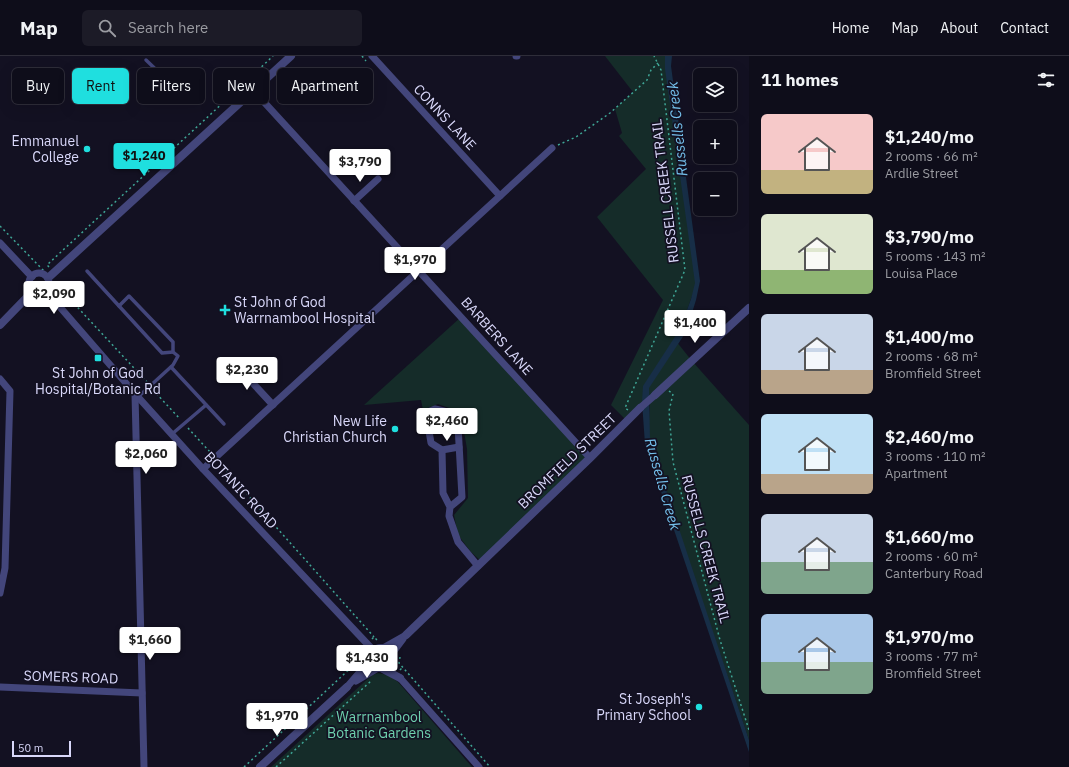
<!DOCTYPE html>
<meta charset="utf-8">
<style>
body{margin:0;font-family:"IBM Plex Sans",sans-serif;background:#1c1b27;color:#f1f3f6;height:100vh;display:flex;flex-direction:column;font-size:15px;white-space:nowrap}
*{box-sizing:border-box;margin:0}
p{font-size:13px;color:#9b9ca2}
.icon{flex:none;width:22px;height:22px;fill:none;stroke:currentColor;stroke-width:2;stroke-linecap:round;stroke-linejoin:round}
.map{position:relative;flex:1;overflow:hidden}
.drawer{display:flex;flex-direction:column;background:#0e0d1a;width:320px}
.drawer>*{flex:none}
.guide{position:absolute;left:12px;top:12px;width:380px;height:36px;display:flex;gap:8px}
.controls{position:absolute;left:693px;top:12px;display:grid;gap:8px}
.controls a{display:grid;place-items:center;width:44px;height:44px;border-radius:6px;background:#0e0d1a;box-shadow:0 4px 16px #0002,0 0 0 1px #2e2d39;font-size:20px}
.scale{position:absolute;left:12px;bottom:10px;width:59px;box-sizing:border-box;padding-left:4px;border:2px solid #d9d8fa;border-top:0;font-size:11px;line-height:14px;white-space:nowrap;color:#d9d8fa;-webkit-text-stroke:3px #131122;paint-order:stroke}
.price{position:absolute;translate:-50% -34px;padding:0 9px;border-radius:4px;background:#fff;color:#222;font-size:13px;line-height:26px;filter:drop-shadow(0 1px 2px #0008)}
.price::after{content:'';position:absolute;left:50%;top:24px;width:12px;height:9px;margin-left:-6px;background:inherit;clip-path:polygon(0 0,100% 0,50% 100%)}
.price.current{background:#1fdfdf;color:#111}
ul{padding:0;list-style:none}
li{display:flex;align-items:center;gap:12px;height:100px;padding:0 12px}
li span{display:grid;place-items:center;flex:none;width:112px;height:80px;border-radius:6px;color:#555}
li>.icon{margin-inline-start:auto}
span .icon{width:48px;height:48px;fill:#fffc;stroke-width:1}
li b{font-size:17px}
h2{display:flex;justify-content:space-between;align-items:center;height:48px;padding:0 12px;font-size:17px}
.chip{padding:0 14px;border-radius:6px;background:#0e0d1a;box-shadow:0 4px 16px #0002,0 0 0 1px #2e2d39;font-size:14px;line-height:36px}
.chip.current{background:#1fdfdf;color:#111}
header{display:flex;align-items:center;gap:24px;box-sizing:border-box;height:56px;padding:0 20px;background:#0e0d1a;border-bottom:1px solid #2e2d39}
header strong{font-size:19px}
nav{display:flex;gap:22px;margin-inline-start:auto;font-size:14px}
.search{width:280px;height:36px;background:#1c1b27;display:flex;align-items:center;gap:10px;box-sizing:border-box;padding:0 14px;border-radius:6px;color:#9b9ca2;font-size:15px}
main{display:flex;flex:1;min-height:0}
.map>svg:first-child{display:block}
.green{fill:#152c29}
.water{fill:#172e47}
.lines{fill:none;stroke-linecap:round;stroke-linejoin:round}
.path{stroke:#3fa696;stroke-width:1.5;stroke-dasharray:2 3;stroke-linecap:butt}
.service{stroke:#43467b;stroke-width:3.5}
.minor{stroke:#43467b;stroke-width:7}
.tertiary{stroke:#43467b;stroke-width:8}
.poi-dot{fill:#1fdfdf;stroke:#131122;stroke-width:1.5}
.labels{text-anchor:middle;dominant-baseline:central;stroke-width:3.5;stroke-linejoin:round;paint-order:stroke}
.street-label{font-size:14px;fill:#d9d8fa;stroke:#131122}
.poi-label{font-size:14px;fill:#d9d8fa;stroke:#131122;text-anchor:end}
.park-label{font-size:14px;fill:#6ed0ae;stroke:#131122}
.water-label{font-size:15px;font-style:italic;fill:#74c0ec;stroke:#131122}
</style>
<header>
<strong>Map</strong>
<div class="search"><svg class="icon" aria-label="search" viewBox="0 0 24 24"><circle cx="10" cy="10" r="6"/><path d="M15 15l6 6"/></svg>Search here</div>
<nav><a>Home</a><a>Map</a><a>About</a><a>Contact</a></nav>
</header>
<main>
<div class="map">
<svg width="749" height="711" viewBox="0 0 749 711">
<rect width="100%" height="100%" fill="#131122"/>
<g class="green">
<path d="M605,0H670L669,10L697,226L676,285L692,305L749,369V684L648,385L650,344L627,365L611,349L663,244L597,161L646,113L619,80L622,77L615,53L633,36Z"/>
<path d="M461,261L590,402L482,506L471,496L458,479L454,459L468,442L467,393L463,370L455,354L438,348L423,354L421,344L364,349Z"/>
<path d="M378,617L388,619L398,626L472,711H271L372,619Z"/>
</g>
<path class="water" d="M665,0H672L671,10L700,225L696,244L686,276L649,332L650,385L749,684V696L645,388L642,346L643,330L680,273L691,243L695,227L692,205L665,13Z"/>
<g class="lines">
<g class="path">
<path d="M362,0L366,5"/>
<path d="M558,89L576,81L610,57L647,24L651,14L658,7"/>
<path d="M0,170L44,215"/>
<path d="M49,211L47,209C122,139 199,70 273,0"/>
<path d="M54,226L147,326"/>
<path d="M153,334L180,363"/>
<path d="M669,335L673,338L669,355L673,406L720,584L749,674"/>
<path d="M628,354L625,352L685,214L661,14L654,0"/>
<path d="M188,372L210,396"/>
<path d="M220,408L374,581"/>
<path d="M372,583L374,581L379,586"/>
<path d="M362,593L360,594L364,599"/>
<path d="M400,601L399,607L490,711"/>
<path d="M356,608H355L362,601"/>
<path d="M400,614L403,611"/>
<path d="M244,711L355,608"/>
<path d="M276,711L371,625"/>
</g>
<g class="service">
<path d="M146,4L169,26L173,35"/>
<path d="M87,215L162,297L173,296"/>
<path d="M119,250L129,240L173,286V296L178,300L173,309L138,341"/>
<path d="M171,311L224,368"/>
<path d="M172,378L206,349"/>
</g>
<g class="minor">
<path d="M372,0L500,140"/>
<path d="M516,0H517"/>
<path d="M254,35L590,402"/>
<path d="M354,145L378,123"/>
<path d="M0,187L32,221"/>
<circle cx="39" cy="227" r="10"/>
<path d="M46,235L138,341L203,413L374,595"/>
<path d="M235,308L273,349"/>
<path d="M0,323L10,335L5,512L0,537"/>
<path d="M135,338L144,711"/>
<path d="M640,352L655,339"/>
<path d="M442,394L459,391"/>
<path d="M203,413L552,92"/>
<path d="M450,451L462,441L458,370C453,356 449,356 435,353L428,356L427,363L431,387L442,394L443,437L450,451L449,460L458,486L478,510"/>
<path d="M383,592L406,579"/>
<path d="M391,599L403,583"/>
<path d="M400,622L479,711"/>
<path d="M356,625L378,612"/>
<path d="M0,631L142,637"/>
<path d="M347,631L371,603"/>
</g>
<g class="tertiary">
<path d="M48,222L291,0"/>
<path d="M0,269L33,235"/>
<path d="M655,339L749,252"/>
<path d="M406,579L590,402L640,352"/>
<circle cx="381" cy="602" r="10"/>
<path d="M381,612L400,622"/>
<path d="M260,711L347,631"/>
</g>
</g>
<g class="poi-dot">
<circle cx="87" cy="93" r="4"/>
<path d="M223 248h4v4h4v4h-4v4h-4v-4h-4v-4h4z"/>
<rect x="94" y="298" width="8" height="8" rx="2"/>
<circle cx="395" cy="373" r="4"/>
<circle cx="699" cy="651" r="4"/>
</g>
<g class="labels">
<g class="street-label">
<text transform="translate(445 61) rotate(47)">CONNS LANE</text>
<text transform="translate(665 135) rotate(-97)">RUSSELL CREEK TRAIL</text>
<text transform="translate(497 280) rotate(48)">BARBERS LANE</text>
<text transform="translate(567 405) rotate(-44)">BROMFIELD STREET</text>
<text transform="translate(241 434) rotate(47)">BOTANIC ROAD</text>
<text transform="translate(706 493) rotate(75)">RUSSELLS CREEK TRAIL</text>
<text transform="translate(71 621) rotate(2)">SOMERS ROAD</text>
</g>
<g class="poi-label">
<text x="79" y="85">Emmanuel<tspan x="79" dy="16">College</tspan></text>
<text x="234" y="246" text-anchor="start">St John of God<tspan x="234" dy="16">Warrnambool Hospital</tspan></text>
<text x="98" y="317" text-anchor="middle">St John of God<tspan x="98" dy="16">Hospital/Botanic Rd</tspan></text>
<text x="387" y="365">New Life<tspan x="387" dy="16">Christian Church</tspan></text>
<text x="691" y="643">St Joseph's<tspan x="691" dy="16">Primary School</tspan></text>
</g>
<g class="park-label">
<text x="379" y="661">Warrnambool<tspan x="379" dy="16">Botanic Gardens</tspan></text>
</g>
<g class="water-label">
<text transform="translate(677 73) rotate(-96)">Russells Creek</text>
<text transform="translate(663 428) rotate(74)">Russells Creek</text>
</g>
</g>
</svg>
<div class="controls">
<a><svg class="icon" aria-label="layers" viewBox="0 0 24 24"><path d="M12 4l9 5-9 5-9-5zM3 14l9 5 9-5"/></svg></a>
<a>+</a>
<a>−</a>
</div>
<div class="scale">50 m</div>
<b class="price current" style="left:144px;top:121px">$1,240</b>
<b class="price" style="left:360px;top:127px">$3,790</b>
<b class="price" style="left:415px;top:225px">$1,970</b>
<b class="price" style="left:54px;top:259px">$2,090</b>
<b class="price" style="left:695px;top:288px">$1,400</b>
<b class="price" style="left:247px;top:335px">$2,230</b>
<b class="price" style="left:447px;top:386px">$2,460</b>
<b class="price" style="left:146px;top:419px">$2,060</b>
<b class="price" style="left:150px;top:605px">$1,660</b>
<b class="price" style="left:367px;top:623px">$1,430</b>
<b class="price" style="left:277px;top:681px">$1,970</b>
<div class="guide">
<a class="chip">Buy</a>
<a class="chip current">Rent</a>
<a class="chip">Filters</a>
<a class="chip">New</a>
<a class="chip">Apartment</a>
</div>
</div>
<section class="drawer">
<h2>11 homes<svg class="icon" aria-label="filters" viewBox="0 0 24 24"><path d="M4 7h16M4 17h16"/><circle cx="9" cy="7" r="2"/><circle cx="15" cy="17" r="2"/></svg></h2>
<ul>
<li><span style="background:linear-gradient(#f6c9c9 70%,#c2b280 0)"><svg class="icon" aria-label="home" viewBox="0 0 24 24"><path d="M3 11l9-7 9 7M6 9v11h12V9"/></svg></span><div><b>$1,240/mo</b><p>2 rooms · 66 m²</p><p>Ardlie Street</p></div></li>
<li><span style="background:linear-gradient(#dfe7d0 70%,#8fb573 0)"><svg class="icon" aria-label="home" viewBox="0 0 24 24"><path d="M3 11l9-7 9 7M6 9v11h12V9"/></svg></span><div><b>$3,790/mo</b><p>5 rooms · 143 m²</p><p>Louisa Place</p></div></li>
<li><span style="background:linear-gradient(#c9d6e8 70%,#b9a48a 0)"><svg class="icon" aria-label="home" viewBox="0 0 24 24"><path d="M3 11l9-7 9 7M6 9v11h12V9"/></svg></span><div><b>$1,400/mo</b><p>2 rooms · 68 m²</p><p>Bromfield Street</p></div></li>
<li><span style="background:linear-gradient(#bfe0f5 75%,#b9a48a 0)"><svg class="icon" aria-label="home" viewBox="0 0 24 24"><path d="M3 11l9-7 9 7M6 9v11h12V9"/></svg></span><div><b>$2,460/mo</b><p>3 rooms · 110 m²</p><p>Apartment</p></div></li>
<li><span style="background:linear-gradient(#c9d6e8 60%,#7fa58c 0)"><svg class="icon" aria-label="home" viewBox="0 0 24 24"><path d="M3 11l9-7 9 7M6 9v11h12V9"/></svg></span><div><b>$1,660/mo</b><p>2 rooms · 60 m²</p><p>Canterbury Road</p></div></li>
<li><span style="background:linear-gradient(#a9c7e8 60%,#7fa58c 0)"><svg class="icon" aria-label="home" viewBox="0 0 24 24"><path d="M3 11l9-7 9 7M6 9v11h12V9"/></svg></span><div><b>$1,970/mo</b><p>3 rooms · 77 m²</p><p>Bromfield Street</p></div></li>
</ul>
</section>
</main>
